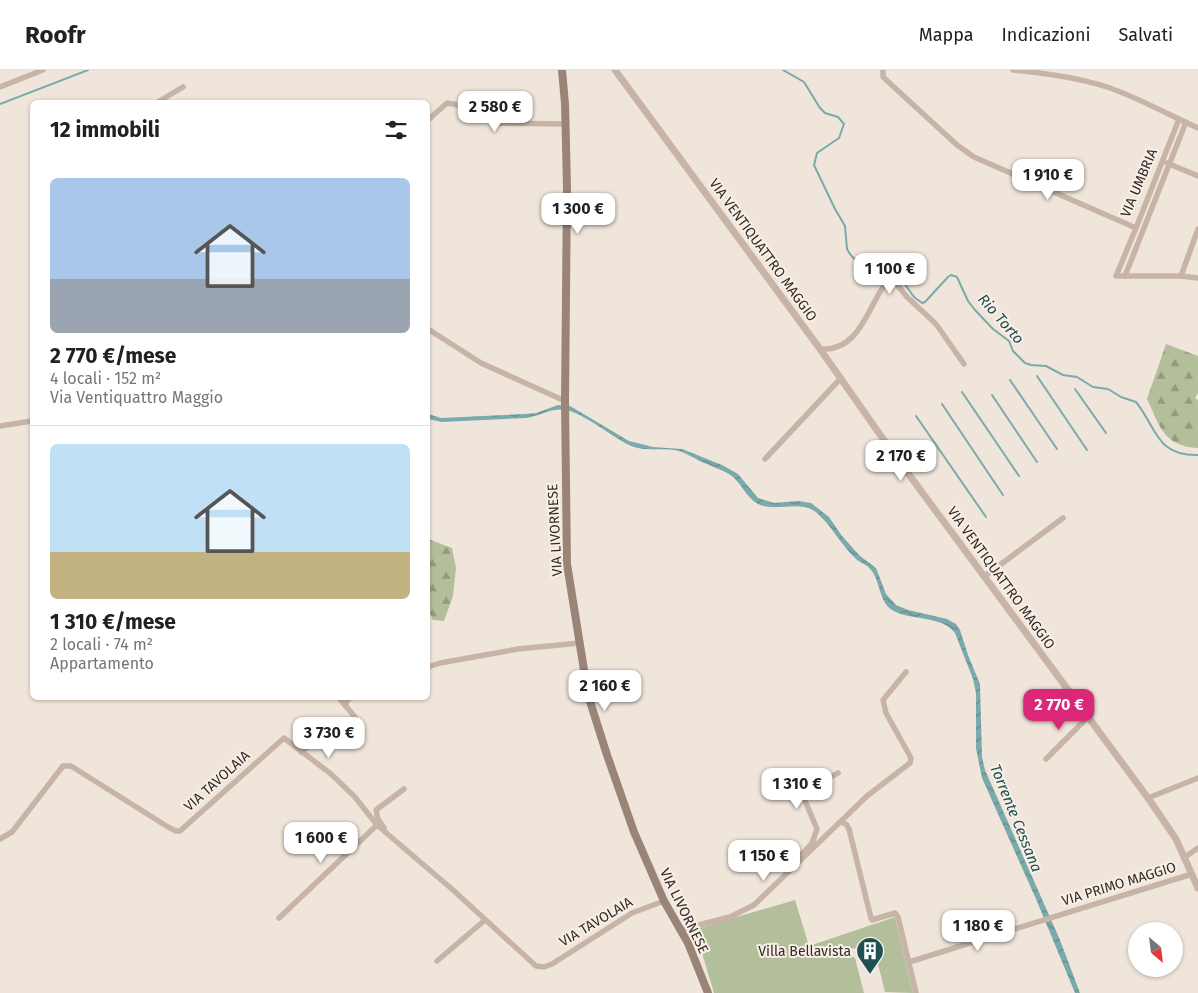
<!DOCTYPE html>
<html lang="it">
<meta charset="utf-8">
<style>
body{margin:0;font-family:"Fira Sans",sans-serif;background:#f6f6f6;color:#202124;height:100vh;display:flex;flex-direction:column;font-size:19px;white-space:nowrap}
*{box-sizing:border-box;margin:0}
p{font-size:16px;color:#757577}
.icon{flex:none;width:28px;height:28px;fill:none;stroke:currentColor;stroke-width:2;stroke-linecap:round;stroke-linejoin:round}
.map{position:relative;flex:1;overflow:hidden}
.side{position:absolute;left:30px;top:30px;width:400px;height:600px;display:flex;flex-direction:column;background:#fff;border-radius:8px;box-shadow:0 1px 4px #0004}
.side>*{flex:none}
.needle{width:32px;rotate:152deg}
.controls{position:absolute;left:1128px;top:852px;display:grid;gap:10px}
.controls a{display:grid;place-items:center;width:55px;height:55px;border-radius:50%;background:#fff;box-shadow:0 1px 4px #0004;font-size:25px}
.price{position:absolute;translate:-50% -42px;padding:0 11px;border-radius:10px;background:#fff;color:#222;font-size:16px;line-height:32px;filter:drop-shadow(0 1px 2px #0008)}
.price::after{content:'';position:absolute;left:50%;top:30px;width:15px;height:11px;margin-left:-8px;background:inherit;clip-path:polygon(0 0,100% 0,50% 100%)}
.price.on{background:#db2777;color:#fff}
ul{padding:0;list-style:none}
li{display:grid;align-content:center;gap:10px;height:265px;padding:0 20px}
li+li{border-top:1px solid #e0e0e0}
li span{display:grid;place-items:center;height:155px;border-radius:8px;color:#555}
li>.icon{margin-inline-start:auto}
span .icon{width:90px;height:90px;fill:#fffc;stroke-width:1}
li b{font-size:21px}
h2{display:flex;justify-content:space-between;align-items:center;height:60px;padding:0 20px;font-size:21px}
header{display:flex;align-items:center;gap:30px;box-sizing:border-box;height:70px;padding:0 25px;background:#fff;border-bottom:1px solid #e0e0e0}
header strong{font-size:24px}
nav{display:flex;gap:28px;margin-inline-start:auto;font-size:18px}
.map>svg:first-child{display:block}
.green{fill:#b3be9b}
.forest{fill:url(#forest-firs)}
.water{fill:url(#water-waves)}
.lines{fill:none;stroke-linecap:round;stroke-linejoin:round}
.stream{stroke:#7aaaab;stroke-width:2}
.minor{stroke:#c7b4a7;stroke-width:5.5}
.tertiary{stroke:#c7b4a7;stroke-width:7}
.secondary{stroke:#9a8478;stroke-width:8}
.labels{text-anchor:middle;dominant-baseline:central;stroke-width:4;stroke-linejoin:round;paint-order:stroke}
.street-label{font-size:14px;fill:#342a27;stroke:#f8efe6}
.poi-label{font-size:14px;fill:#342a27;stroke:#f8efe6;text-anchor:end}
.water-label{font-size:15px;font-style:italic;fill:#1f5052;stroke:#f8efe6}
</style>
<header>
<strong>Roofr</strong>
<nav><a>Mappa</a><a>Indicazioni</a><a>Salvati</a></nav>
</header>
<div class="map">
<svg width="1198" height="923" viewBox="0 0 1198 923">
<defs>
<pattern id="forest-firs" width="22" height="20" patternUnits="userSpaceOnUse" patternTransform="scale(1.25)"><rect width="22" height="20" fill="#b3be9b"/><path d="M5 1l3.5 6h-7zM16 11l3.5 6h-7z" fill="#929b7e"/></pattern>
<pattern id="water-waves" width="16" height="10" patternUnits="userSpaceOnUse" patternTransform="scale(1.25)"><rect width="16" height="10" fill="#7aaaab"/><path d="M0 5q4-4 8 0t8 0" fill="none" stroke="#658b8b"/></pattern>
</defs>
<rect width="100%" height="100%" fill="#f0e5da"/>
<path class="green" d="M795,830L809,876L895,847L913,923L885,922L875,882L877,878L875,872L848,880L850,885L855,888L864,923H714L699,873L693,862L696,859Z"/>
<g class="forest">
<path d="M1166,274L1198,286V323L1195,328L1198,330V378C1163,376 1160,356 1147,329Z"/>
<path d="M428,469L452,478L456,498L453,526L444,551L433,550L428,539Z"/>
</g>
<path class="water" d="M558,335L570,336L629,371L653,377L682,379L722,395L738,404L758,428L774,433L798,431L811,433L829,447L842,466L860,486L876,498L886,524L896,535L908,540L947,549L956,554L960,560L968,585L980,614L982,687L985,700L1060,870L1080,923H1075L1036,829L982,708L976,678V623L973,609L955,563C942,545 910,551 892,540C878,530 881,512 871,500C868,495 861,493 856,489C841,475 832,456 817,443C800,429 776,443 758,434C745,427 741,411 729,404C720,399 711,396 702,392C693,388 684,381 674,380C659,378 643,382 629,375C611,366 583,343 566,340C553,337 539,346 526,348L442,352L428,349V344L441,348L526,344L536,343Z"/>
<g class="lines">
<g class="stream">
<path d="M783,0L804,12L820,38L825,43L838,47L844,54L839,68L817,83L814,95L835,139L845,156L847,179L850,184L865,201L871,204L879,205L891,203L899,206L914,227L922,233L925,232L948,207L951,205L957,207L968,231L975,240L993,259L1009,271L1013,281L1025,293L1031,295L1046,296L1063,305L1077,307L1093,317L1108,319L1121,327L1136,332C1157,358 1156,386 1198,385"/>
<path d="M0,34L88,0"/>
<path d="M1037,306L1087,380"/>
<path d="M1010,310L1057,379"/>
<path d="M1075,319L1106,363"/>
<path d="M962,322L1019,406"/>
<path d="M992,325L1037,392"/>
<path d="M942,334L1003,425"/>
<path d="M916,346L986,447"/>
</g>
<g class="minor">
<path d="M883,0V7L957,75L974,87L1136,158L1179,49"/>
<path d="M1013,0C1044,3 1076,7 1107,17C1137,27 1169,45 1198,58"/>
<path d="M0,17L43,0"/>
<path d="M158,32L183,17"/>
<path d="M428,50L447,33L458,35L495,53L566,54"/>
<path d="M1167,93L1198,106"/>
<path d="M1136,158L1116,206H1181L1198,208"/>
<path d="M1125,206L1186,52"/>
<path d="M1181,206L1198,159"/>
<path d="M428,259L481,293L565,331"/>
<path d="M820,279C861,282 868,234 888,210L895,212L907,227L936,254L964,294"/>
<path d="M0,356L32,351"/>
<path d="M765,389L841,308"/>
<path d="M985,506L1063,448"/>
<path d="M428,597L440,593L518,579L580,573"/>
<path d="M346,636V632L350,628"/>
<path d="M301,682L310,675L354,655L356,651L355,647L339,628"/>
<path d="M1046,689L1087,648"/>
<path d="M1148,728L1198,708"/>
<path d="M840,752L846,754L849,759L871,848L872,850L895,843L898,847L916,923"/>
<path d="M384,758L378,749L376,740L404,719"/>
<path d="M0,769L12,762L63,696H71L168,757L176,761H180L284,668L331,704L354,726L377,755L453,820L536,896L544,897L552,894L632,843L664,831"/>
<path d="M1185,787L1198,778"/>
<path d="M794,793L812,773L817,759L803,726L808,719L838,703"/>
<path d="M279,848L377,755"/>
<path d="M679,860L730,847L754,835L867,726L910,693L911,688L886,643L883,630L906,602"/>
<path d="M437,891L485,850"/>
<path d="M909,892L1192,804"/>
</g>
<path class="tertiary" d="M615,0L820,279L893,383L1148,728L1176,769L1198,818"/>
<path class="secondary" d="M562,0L565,34L567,117L565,331L567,494L588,625L607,685L634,762L664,831L688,873L708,923"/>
</g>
<defs>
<symbol id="building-pin" viewBox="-11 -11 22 30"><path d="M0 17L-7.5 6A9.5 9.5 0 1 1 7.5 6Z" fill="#1f5052" stroke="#f8efe6"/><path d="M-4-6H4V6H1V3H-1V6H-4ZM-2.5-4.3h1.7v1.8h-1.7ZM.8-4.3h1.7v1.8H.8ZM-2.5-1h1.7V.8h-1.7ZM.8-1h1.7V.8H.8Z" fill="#fff"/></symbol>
</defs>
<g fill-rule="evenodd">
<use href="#building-pin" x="854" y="865" width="32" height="43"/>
</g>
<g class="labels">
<g class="street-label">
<text transform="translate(1139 113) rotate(-67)">VIA UMBRIA</text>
<text transform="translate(763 180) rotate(54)">VIA VENTIQUATTRO MAGGIO</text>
<text transform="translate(555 460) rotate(-93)">VIA LIVORNESE</text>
<text transform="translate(1001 508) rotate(54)">VIA VENTIQUATTRO MAGGIO</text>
<text transform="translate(217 711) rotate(-42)">VIA TAVOLAIA</text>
<text transform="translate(1119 814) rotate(-17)">VIA PRIMO MAGGIO</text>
<text transform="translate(684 841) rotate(64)">VIA LIVORNESE</text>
<text transform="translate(596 852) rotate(-31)">VIA TAVOLAIA</text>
</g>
<g class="poi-label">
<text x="851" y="881">Villa Bellavista</text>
</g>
<g class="water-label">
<text transform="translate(1001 249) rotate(49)">Rio Torto</text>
<text transform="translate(1016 748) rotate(68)">Torrente Cessana</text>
</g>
</g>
</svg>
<div class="controls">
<a><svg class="needle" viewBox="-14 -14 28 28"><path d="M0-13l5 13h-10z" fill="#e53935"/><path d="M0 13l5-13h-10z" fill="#757577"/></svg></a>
</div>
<b class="price" style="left:495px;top:63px">2 580 €</b>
<b class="price" style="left:1048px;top:131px">1 910 €</b>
<b class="price" style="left:578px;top:165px">1 300 €</b>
<b class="price" style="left:890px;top:225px">1 100 €</b>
<b class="price" style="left:901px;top:412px">2 170 €</b>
<b class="price" style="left:605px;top:642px">2 160 €</b>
<b class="price on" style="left:1059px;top:661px">2 770 €</b>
<b class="price" style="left:329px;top:689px">3 730 €</b>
<b class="price" style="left:797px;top:740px">1 310 €</b>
<b class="price" style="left:321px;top:794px">1 600 €</b>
<b class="price" style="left:764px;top:812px">1 150 €</b>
<b class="price" style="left:978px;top:882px">1 180 €</b>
<section class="side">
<h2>12 immobili<svg class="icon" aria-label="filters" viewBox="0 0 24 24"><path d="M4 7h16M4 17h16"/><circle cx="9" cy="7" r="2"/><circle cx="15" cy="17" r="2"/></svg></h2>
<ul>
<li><span style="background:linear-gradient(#a9c7e8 65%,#9aa5b1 0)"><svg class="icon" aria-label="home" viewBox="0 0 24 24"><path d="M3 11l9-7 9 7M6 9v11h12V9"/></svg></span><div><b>2 770 €/mese</b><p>4 locali · 152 m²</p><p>Via Ventiquattro Maggio</p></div></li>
<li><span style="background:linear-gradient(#bfe0f5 70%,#c2b280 0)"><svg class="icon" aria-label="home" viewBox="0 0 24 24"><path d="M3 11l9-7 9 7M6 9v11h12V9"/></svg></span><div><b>1 310 €/mese</b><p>2 locali · 74 m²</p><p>Appartamento</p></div></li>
</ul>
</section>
</div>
